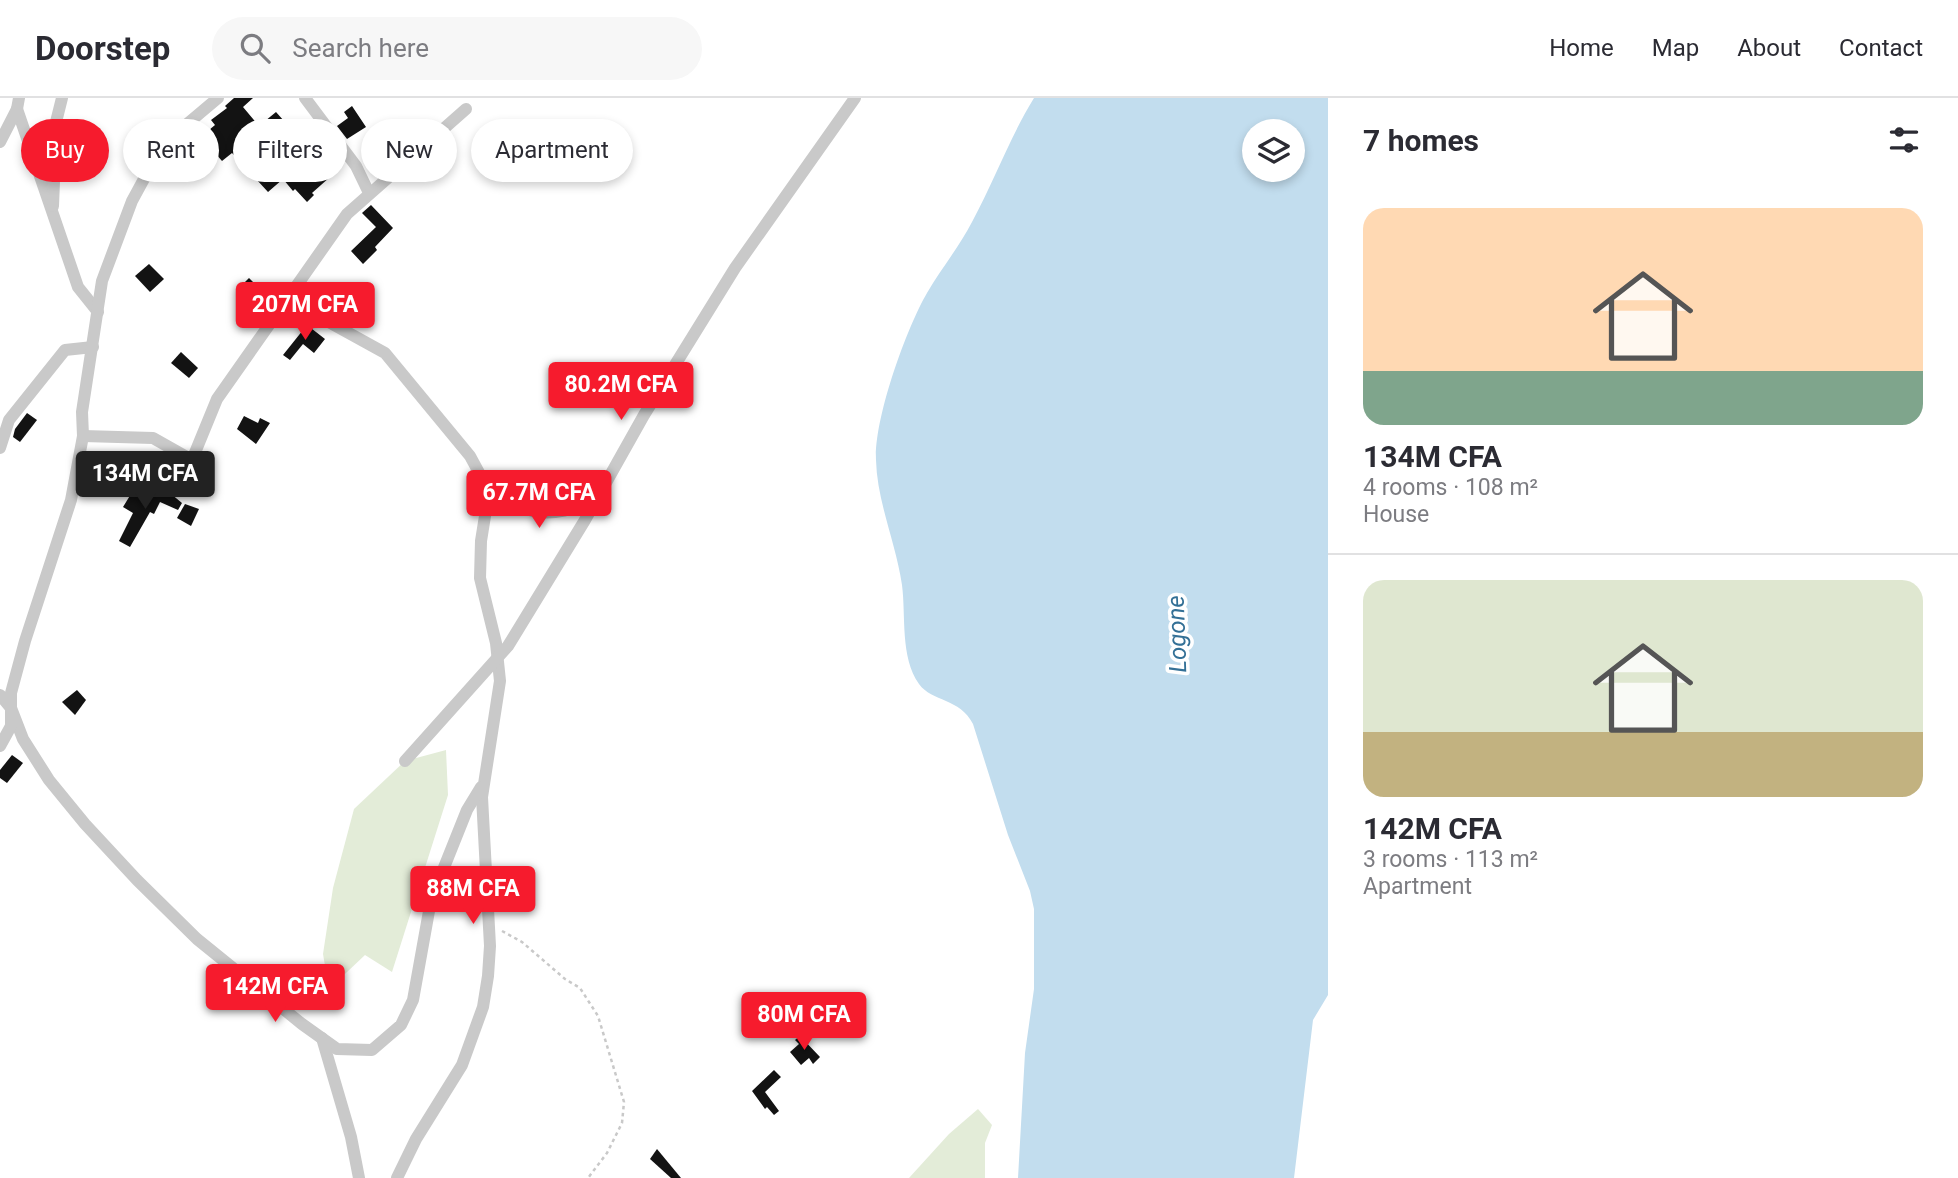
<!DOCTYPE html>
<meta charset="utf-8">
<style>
body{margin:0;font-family:Roboto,sans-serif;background:#f7f7f7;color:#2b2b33;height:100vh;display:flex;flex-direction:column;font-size:26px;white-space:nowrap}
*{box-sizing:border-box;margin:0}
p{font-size:23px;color:#7c7c81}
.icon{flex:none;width:38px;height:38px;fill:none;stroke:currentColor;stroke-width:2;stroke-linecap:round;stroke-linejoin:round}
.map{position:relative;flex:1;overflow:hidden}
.side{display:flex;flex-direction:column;background:#fff;width:630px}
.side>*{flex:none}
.hud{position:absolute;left:21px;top:21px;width:665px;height:63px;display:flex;gap:14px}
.buttons{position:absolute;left:1242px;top:21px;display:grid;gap:14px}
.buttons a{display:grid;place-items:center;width:63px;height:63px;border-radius:50%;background:#fff;box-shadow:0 4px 10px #0003;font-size:35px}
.price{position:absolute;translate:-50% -60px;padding:0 16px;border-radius:7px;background:#f61b2d;color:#fff;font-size:23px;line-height:46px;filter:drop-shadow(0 2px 4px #0008)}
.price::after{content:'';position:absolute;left:50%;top:42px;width:21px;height:16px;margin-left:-10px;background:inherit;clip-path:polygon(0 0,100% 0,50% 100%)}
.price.active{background:#222;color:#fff}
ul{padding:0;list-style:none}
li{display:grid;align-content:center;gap:14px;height:371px;padding:0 35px}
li+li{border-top:2px solid #e1e1e2}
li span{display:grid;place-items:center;height:217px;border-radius:21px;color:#555}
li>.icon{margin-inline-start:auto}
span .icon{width:126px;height:126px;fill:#fffc;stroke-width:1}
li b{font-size:30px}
h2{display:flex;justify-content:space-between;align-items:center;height:84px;padding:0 35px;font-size:30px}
.chip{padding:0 24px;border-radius:32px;background:#fff;box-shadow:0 4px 10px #0003;font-size:24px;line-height:63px}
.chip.active{background:#f61b2d;color:#fff}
header{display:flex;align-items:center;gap:42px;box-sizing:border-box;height:98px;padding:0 35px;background:#fff;border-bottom:2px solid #e1e1e2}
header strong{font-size:33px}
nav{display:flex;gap:38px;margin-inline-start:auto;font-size:24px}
.search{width:490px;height:63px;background:#f7f7f7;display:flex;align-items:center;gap:18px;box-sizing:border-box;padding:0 24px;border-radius:38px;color:#7c7c81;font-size:26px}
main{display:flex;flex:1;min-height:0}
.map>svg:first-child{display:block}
.green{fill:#e3ecd8}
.water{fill:#c2ddee;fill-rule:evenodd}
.building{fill:#131313}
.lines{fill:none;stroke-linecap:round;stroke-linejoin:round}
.path{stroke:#c9c9c9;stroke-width:2.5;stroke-dasharray:3.5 3.5;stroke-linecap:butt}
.street{stroke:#c9c9c9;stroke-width:12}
.labels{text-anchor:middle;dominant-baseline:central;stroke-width:7;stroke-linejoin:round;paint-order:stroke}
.water-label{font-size:24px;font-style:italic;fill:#337096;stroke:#fff}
</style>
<header>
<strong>Doorstep</strong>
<div class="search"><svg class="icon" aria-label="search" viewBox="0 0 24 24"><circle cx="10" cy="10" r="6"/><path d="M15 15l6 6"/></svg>Search here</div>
<nav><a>Home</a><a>Map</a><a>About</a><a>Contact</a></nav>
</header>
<main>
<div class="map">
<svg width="1328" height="1080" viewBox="0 0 1328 1080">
<rect width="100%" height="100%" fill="#fff"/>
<g class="green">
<path d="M446,652L448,697L392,874L365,857L329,891L323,856L333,790L354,711L405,663Z"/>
<path d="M978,1011L992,1027L985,1045V1080H909L949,1036Z"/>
</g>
<path class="water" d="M1034,0H1328V897L1313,922L1294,1080H1018L1025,955L1034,891V811L1030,793L1008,737L973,626C960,600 932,604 919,586C900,559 906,518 902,487C896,445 877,404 876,362C874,321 906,231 927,195C941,171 959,149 972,124C994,83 1010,39 1034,0ZM1255,33H1293V72H1255Z"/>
<g class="building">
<path d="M234,0H253L243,9L259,28L276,14L284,23L299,50L330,79L312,95L314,97L307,104L295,91L293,93L283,81L268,94L232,55L222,63L208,47L210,45L203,37L215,27L211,22L227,10L225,8Z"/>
<path d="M352,8L366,29L347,41L337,28L348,20L344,14Z"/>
<path d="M371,107L393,130L375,149L377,152L363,166L351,153L376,129L362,115Z"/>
<path d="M149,166L164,181L150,194L135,178Z"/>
<path d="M249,180L271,202L267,206L242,187Z"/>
<path d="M307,227L325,241L314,255L303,246L290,262L283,257Z"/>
<path d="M181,254L198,270L189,280L171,265Z"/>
<path d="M27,315L37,322L20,344L13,339L15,331Z"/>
<path d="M244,318L258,325L260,320L270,325L256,346L237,331Z"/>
<path d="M159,386L182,405L178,412L160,404L154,416L150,414L130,449L119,443L133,415L123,409L134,391L147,401Z"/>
<path d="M185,406L199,411L191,428L177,420Z"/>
<path d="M77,592L86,602L75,617L62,604Z"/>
<path d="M12,657L23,665L7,685L0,680V672Z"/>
<path d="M800,938L820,959L813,966L809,960L801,967L790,954L799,946L795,942Z"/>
<path d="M774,972L781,979L765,994L779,1013L774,1017L767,1009L765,1011L752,993Z"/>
<path d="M657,1051L681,1080H671L650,1061Z"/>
</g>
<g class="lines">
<path class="path" d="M502,833L522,844L565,881L580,890L598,918L624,1004L622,1025L607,1055L588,1080"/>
<g class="street">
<path d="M305,0L356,68L369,95"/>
<path d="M17,11L78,189L98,214"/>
<path d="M0,44L17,11L19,0"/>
<path d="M53,108L54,83L51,44L62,0"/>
<path d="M287,201L385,255L470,358L489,393L481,443L480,480L496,545L500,583L482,699L490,848L488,878L483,909L462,967L416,1041L397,1080"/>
<path d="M83,338L153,340L192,362L217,301L347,116L466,11"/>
<path d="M0,350L9,322L65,252L93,249"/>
<path d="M489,393C534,418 546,421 595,403"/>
<path d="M0,597L11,610L23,641L49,682L85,726L137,782L197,841L302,926L337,951L372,952L401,927L413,902L431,802L467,712L481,689"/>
<path d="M0,648L11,628V595L25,543L71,402L83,338L82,314L102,183L132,103L151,68L174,37L218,0"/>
<path d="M405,663L508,548L585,422L644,317L735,170L855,0"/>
<path d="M322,940L351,1039L359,1080"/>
</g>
</g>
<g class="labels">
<g class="water-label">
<text transform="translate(1177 536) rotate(-92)">Logone</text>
</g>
</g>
</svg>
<div class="buttons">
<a><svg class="icon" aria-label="layers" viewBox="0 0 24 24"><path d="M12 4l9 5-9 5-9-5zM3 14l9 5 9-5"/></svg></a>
</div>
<b class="price" style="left:305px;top:244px">207M CFA</b>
<b class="price" style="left:621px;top:324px">80.2M CFA</b>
<b class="price active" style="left:145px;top:413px">134M CFA</b>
<b class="price" style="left:539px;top:432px">67.7M CFA</b>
<b class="price" style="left:473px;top:828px">88M CFA</b>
<b class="price" style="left:275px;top:926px">142M CFA</b>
<b class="price" style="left:804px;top:954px">80M CFA</b>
<div class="hud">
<a class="chip active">Buy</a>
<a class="chip">Rent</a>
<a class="chip">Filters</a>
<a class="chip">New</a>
<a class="chip">Apartment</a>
</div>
</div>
<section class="side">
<h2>7 homes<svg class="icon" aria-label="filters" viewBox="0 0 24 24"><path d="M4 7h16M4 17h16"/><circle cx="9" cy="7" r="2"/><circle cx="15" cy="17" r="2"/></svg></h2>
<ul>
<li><span style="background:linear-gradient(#ffd9b3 75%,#7fa58c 0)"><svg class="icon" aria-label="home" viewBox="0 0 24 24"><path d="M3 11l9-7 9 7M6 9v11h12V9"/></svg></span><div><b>134M CFA</b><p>4 rooms · 108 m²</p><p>House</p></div></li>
<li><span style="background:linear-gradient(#dfe7d0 70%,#c2b280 0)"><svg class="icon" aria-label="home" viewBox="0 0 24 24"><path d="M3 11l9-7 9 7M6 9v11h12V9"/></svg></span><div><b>142M CFA</b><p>3 rooms · 113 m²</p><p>Apartment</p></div></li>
</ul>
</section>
</main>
